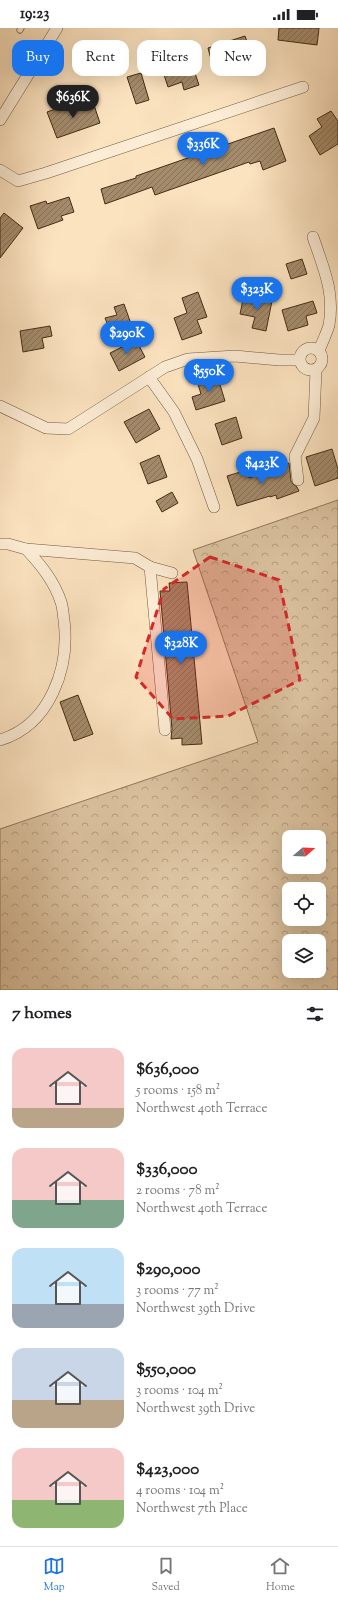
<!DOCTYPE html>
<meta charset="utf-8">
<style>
body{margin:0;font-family:"Sorts Mill Goudy",serif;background:#f6f6f6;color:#202124;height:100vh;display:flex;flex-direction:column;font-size:15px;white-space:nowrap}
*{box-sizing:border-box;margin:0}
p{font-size:13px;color:#757577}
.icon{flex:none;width:22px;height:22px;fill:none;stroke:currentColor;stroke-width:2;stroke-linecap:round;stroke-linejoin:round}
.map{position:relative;height:962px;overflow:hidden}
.drawer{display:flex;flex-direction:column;background:#fff;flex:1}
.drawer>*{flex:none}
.top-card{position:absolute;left:12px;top:12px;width:314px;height:36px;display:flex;gap:8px}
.needle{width:26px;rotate:71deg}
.tools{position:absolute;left:282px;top:802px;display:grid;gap:8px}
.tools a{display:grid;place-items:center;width:44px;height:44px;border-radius:8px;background:#fff;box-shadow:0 4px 16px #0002;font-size:20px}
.price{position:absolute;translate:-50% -34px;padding:0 9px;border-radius:14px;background:#1a73e8;color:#fff;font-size:13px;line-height:26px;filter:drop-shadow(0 1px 2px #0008)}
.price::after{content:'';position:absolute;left:50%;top:24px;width:12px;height:9px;margin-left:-6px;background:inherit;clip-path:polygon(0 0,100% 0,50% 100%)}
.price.active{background:#222;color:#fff}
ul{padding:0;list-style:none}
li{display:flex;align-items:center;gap:12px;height:100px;padding:0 12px}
li span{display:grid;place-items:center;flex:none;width:112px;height:80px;border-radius:12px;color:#555}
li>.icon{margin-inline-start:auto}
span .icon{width:48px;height:48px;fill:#fffc;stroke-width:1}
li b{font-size:17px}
h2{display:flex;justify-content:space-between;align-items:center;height:48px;padding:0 12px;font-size:17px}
.chip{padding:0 14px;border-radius:12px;background:#fff;box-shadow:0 4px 16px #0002;font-size:14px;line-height:36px}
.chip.active{background:#1a73e8;color:#fff}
.status{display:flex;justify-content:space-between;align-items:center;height:28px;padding:0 20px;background:#fff;direction:ltr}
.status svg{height:11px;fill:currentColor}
.menu{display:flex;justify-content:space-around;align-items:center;height:56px;border-top:1px solid #e0e0e0;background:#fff;font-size:11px;color:#757577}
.menu a{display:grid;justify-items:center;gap:2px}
.menu .active{color:#1a73e8}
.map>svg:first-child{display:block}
.forest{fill:url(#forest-crowns);stroke:#91785a;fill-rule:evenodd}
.building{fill:url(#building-hatch);stroke:#452c11}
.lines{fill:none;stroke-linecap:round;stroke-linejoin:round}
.lane-casing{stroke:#735a3d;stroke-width:7}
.street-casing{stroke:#735a3d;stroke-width:12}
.lane{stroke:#fdedd6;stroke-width:5.5}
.street{stroke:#fdedd6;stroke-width:11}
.marked{fill:#d62828;fill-opacity:0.2;stroke:#d62828;stroke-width:3;stroke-dasharray:8 5;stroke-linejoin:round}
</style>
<div class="status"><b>19:23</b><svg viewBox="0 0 49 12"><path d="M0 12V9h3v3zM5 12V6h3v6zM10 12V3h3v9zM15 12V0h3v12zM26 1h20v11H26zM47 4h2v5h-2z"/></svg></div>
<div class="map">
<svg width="338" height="962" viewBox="0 0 338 962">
<defs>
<pattern id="forest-crowns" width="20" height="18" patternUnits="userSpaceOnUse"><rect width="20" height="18" fill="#ddc4a2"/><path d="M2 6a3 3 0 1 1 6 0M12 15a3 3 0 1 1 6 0" fill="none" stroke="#b59f83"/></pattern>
<pattern id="building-hatch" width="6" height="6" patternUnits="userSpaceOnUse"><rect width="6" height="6" fill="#a48b6c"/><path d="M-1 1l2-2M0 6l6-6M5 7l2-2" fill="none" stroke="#877257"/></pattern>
</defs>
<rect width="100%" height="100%" fill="#fce3c0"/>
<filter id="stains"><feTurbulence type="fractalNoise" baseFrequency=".005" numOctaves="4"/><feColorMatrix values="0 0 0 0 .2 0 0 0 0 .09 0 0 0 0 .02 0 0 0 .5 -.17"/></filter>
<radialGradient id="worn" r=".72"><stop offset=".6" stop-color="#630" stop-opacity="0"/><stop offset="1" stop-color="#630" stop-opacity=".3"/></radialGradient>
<path class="forest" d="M338,472V962H0V801L258,714L193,522ZM289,809H319V839H289ZM289,861H319V891H289ZM289,913H319V943H289Z"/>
<g class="building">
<path d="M279,0H319L317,17L278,12Z"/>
<path d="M245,8L250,22L239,26L242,35L227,40L224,31L212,35L208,20Z"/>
<path d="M185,15L199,57L184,62L182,54L168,59L163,44L176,40L169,20Z"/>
<path d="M141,45L149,72L136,76L127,49Z"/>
<path d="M80,72L83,81L94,77L100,95L57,110L47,84Z"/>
<path d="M331,83L338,93V116L320,127L309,108L322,99L317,91Z"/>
<path d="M274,100L286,133L263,142L260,133L250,136L249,134L155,167L152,159L105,176L101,161L136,150V148Z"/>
<path d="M69,169L74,184L61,188L63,192L38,201L30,178L46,173L47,176Z"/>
<path d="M4,185L23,200L0,230V190Z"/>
<path d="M302,231L307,246L291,251L286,236Z"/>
<path d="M198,264L207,289L197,292L202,305L182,312L174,290L187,285L182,270Z"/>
<path d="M244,267L272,273L266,303L252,300L255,289L240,286Z"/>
<path d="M313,273L317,285L306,288L308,297L288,303L282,282Z"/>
<path d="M124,276L130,293L109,300L105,290L117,287L114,279Z"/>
<path d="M50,298L52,308L42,310L44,320L23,324L20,303Z"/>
<path d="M136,312L145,329L119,343L110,325Z"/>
<path d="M217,347L225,373L196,382L192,369L201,366L197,353Z"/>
<path d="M149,381L160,401L136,415L124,394Z"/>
<path d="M236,389L242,410L222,417L215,396Z"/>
<path d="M332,421L338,441V450L315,458L306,429Z"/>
<path d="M159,427L167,449L148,456L140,435Z"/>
<path d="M289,435L291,453L293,456L297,459L299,463L277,471L276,467L270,469V468L237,478L227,448L247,442L249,450Z"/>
<path d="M172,464L178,475L162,484L156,473Z"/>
<path d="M187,554L202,716L182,717V710L171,711L172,701L160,563H170L169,555Z"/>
<path d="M78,667L93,706L74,713L60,674Z"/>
</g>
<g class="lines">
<defs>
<path id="lane" d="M20,2L21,0"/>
<g id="street">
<path d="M0,92L57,0"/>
<path d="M0,142L18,153L46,145L303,59"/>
<path d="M313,209C323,239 335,264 329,297C327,305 322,314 319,323"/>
<circle cx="311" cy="331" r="11"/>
<path d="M149,349L174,384L197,431L214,479"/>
<path d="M0,378L46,400L68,401L165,339L188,331L235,328L279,332H299"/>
<path d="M298,452L295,428L314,390L316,342"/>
<path d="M0,516H8L26,521L135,530L150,539L172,545"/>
<path d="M150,539L165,702"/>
<path d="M0,712C50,697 70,640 64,592C63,586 63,580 61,574C54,553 41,537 26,521"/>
</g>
</defs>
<use href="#lane" class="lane-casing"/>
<use href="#street" class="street-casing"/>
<use href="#lane" class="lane"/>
<use href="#street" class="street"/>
</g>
<path class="marked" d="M210,529L279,552L300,652L228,688L173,691L136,649L164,561Z"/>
<rect width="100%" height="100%" filter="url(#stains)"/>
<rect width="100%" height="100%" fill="url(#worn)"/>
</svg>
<div class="tools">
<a><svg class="needle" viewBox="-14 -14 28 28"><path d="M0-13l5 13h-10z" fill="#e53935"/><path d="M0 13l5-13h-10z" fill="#757577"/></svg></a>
<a><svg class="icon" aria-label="locate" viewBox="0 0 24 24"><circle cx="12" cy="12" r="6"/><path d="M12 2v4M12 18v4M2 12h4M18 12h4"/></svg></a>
<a><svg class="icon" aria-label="layers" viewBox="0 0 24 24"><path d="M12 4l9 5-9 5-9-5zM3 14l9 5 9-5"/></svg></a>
</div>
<b class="price active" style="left:73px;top:91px">$636K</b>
<b class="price" style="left:203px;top:138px">$336K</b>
<b class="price" style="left:257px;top:283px">$323K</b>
<b class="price" style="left:127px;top:327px">$290K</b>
<b class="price" style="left:209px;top:365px">$550K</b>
<b class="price" style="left:262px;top:457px">$423K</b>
<b class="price" style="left:181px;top:637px">$328K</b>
<div class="top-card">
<a class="chip active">Buy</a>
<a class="chip">Rent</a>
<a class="chip">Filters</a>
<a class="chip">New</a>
</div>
</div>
<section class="drawer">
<h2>7 homes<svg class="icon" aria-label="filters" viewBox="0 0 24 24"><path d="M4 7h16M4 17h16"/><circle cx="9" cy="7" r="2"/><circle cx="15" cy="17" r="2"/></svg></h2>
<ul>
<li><span style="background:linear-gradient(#f6c9c9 75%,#b9a48a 0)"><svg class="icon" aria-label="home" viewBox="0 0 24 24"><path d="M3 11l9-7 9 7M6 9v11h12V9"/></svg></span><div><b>$636,000</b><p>5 rooms · 158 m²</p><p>Northwest 40th Terrace</p></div></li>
<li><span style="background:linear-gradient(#f6c9c9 65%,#7fa58c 0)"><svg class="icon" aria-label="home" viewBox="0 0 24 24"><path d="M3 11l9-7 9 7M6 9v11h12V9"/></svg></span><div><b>$336,000</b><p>2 rooms · 78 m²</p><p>Northwest 40th Terrace</p></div></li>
<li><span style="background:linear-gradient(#bfe0f5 70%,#9aa5b1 0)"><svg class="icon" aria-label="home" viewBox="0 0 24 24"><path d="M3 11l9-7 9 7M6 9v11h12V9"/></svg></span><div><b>$290,000</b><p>3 rooms · 77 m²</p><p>Northwest 39th Drive</p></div></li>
<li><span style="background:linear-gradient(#c9d6e8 65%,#b9a48a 0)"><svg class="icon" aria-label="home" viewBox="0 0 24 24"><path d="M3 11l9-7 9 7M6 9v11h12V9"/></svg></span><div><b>$550,000</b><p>3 rooms · 104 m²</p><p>Northwest 39th Drive</p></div></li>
<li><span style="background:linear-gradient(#f6c9c9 65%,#8fb573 0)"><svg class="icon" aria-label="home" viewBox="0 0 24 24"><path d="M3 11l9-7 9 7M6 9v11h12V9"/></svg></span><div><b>$423,000</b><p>4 rooms · 104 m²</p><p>Northwest 7th Place</p></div></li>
</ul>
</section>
<nav class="menu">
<a class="active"><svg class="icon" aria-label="map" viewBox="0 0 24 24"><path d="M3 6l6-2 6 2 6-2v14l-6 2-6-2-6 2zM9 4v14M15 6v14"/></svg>Map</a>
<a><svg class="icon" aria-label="saved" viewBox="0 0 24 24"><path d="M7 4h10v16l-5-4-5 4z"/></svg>Saved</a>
<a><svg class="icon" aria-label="home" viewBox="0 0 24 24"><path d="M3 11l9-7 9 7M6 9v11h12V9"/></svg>Home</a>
</nav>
